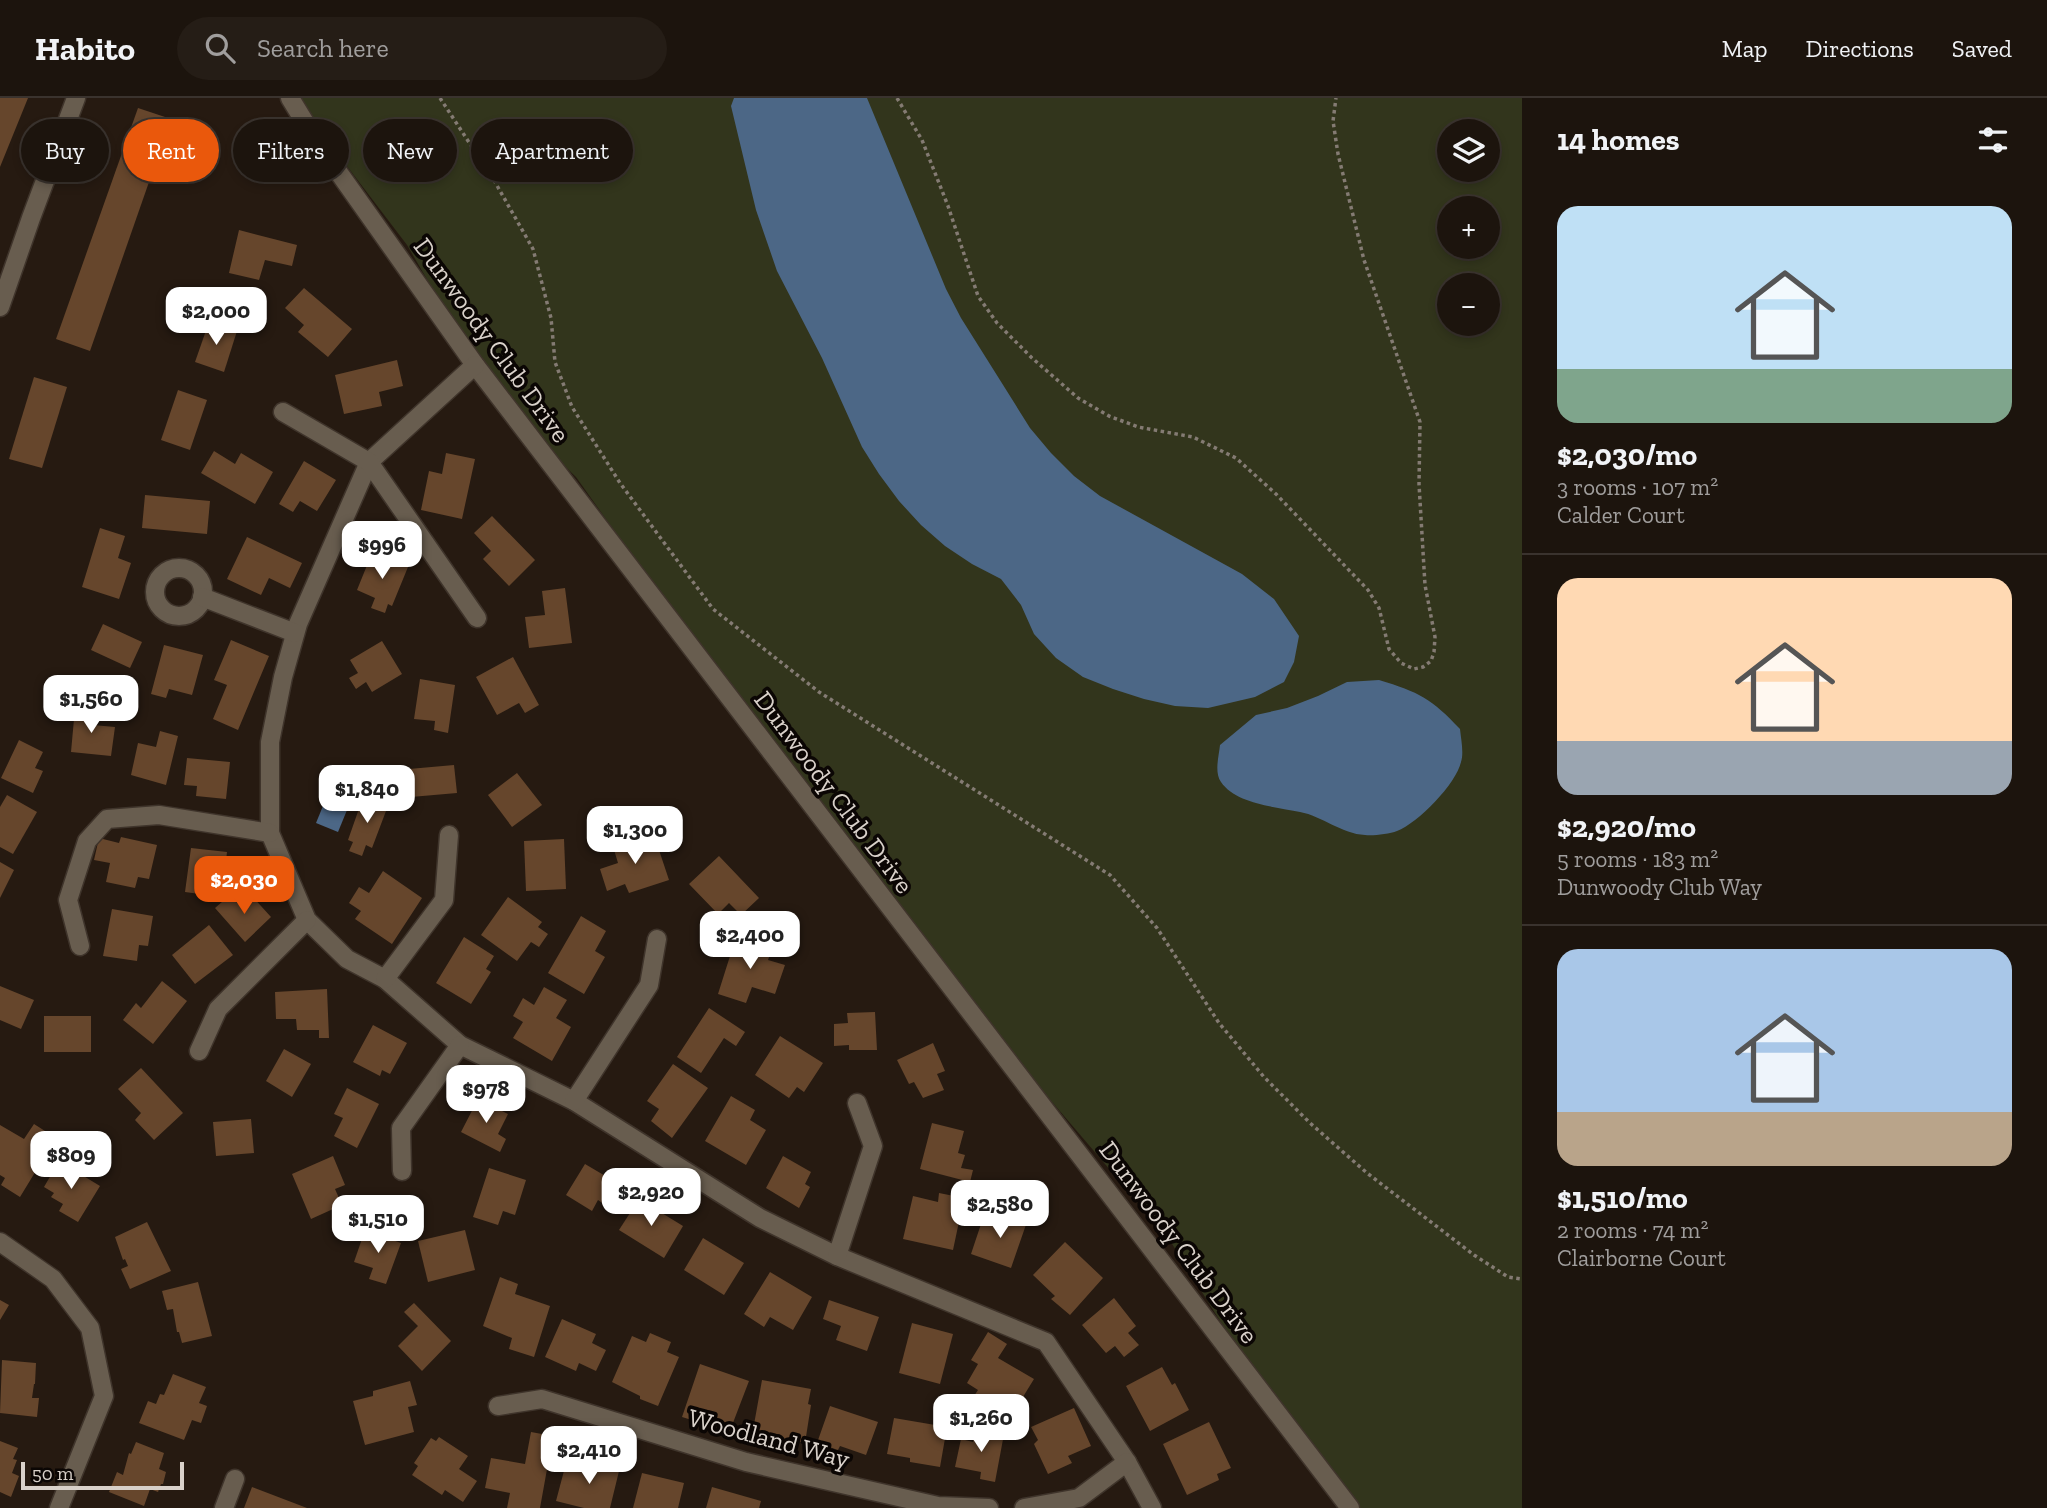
<!DOCTYPE html>
<meta charset="utf-8">
<style>
body{margin:0;font-family:"Zilla Slab",serif;background:#251d16;color:#f1f3f6;height:100vh;display:flex;flex-direction:column;font-size:26px;white-space:nowrap}
*{box-sizing:border-box;margin:0}
p{font-size:23px;color:#a09e9d}
.icon{flex:none;width:38px;height:38px;fill:none;stroke:currentColor;stroke-width:2;stroke-linecap:round;stroke-linejoin:round}
.map{position:relative;flex:1;overflow:hidden}
.panel{display:flex;flex-direction:column;background:#1c140d;width:525px}
.panel>*{flex:none}
.banner{position:absolute;left:21px;top:21px;width:665px;height:63px;display:flex;gap:14px}
.tools{position:absolute;left:1437px;top:21px;display:grid;gap:14px}
.tools a{display:grid;place-items:center;width:63px;height:63px;border-radius:50%;background:#1c140d;box-shadow:0 4px 10px #0003,0 0 0 2px #3a332e;font-size:35px}
.scale{position:absolute;left:21px;bottom:18px;width:163px;box-sizing:border-box;padding-left:7px;border:4px solid #d9d1ca;border-top:0;font-size:19px;line-height:24px;white-space:nowrap;color:#d9d1ca;-webkit-text-stroke:5px #0b0604;paint-order:stroke}
.price{position:absolute;translate:-50% -60px;padding:0 16px;border-radius:14px;background:#fff;color:#222;font-size:23px;line-height:46px;filter:drop-shadow(0 2px 4px #0008)}
.price::after{content:'';position:absolute;left:50%;top:42px;width:21px;height:16px;margin-left:-10px;background:inherit;clip-path:polygon(0 0,100% 0,50% 100%)}
.price.on{background:#ea580c;color:#fff}
ul{padding:0;list-style:none}
li{display:grid;align-content:center;gap:14px;height:371px;padding:0 35px}
li+li{border-top:2px solid #3a332e}
li span{display:grid;place-items:center;height:217px;border-radius:21px;color:#555}
li>.icon{margin-inline-start:auto}
span .icon{width:126px;height:126px;fill:#fffc;stroke-width:1}
li b{font-size:30px}
h2{display:flex;justify-content:space-between;align-items:center;height:84px;padding:0 35px;font-size:30px}
.pill{padding:0 24px;border-radius:32px;background:#1c140d;box-shadow:0 4px 10px #0003,0 0 0 2px #3a332e;font-size:24px;line-height:63px}
.pill.on{background:#ea580c;color:#fff}
header{display:flex;align-items:center;gap:42px;box-sizing:border-box;height:98px;padding:0 35px;background:#1c140d;border-bottom:2px solid #3a332e}
header strong{font-size:33px}
nav{display:flex;gap:38px;margin-inline-start:auto;font-size:24px}
.search{width:490px;height:63px;background:#251d16;display:flex;align-items:center;gap:18px;box-sizing:border-box;padding:0 24px;border-radius:38px;color:#a09e9d;font-size:26px}
main{display:flex;flex:1;min-height:0}
.map>svg:first-child{display:block}
.green{fill:#32351c;fill-rule:evenodd}
.water{fill:#4c6786}
.building{fill:#66462c}
.lines{fill:none;stroke-linecap:round;stroke-linejoin:round}
.minor-casing{stroke:#3f342b;stroke-width:21}
.path{stroke:#847b73;stroke-width:3.5;stroke-dasharray:3.5 3.5;stroke-linecap:butt}
.minor{stroke:#685d4f;stroke-width:18}
.labels{text-anchor:middle;dominant-baseline:central;stroke-width:7;stroke-linejoin:round;paint-order:stroke}
.street-label{font-size:26px;fill:#d9d1ca;stroke:#0b0604}
</style>
<header>
<strong>Habito</strong>
<div class="search"><svg class="icon" aria-label="search" viewBox="0 0 24 24"><circle cx="10" cy="10" r="6"/><path d="M15 15l6 6"/></svg>Search here</div>
<nav><a>Map</a><a>Directions</a><a>Saved</a></nav>
</header>
<main>
<div class="map">
<svg width="1522" height="1410" viewBox="0 0 1522 1410">
<rect width="100%" height="100%" fill="#261a11"/>
<path class="green" d="M295,0H1522V1410H1340L1330,1400L1169,1141L936,868L755,631L576,379L499,305L407,147ZM1449,33H1488V72H1449ZM1449,110H1488V149H1449ZM1449,187H1488V226H1449Z"/>
<g class="water">
<path d="M734,0H867L946,191L961,220L1030,330L1051,355L1074,378L1100,398L1242,476L1274,501L1299,538L1294,564L1284,584L1255,599L1208,610L1175,608L1144,601L1113,591L1083,579L1056,560L1034,536L1021,507L1001,481L972,466L945,448L921,427L899,403L879,376L862,349L822,260L777,173L756,112L731,8Z"/>
<path d="M1379,582C1419,594 1432,601 1460,631C1461,641 1464,655 1461,664C1456,686 1418,725 1397,733C1389,736 1373,738 1365,737C1342,736 1322,718 1300,714C1276,709 1236,706 1221,684C1214,674 1219,658 1220,647L1256,617L1287,610L1318,598L1347,584Z"/>
<path d="M332,686L354,695L338,734L316,725Z"/>
</g>
<g class="building">
<path d="M0,0H28L0,69Z"/>
<path d="M138,10L171,21L90,253L56,241Z"/>
<path d="M239,132L297,147L292,168L265,162L259,182L229,175Z"/>
<path d="M304,190L352,231L328,259L298,234L304,227L285,210Z"/>
<path d="M209,224L237,233L224,274L195,264Z"/>
<path d="M397,262L403,288L379,294L382,308L344,316L335,277Z"/>
<path d="M34,279L67,289L42,370L9,361Z"/>
<path d="M178,292L207,302L190,352L161,342Z"/>
<path d="M214,353L235,366L241,355L273,374L255,406L201,375Z"/>
<path d="M446,355L475,361L462,421L421,412L429,373L442,376Z"/>
<path d="M304,363L336,382L317,413L300,403L293,414L279,406Z"/>
<path d="M145,397L210,403L207,436L142,430Z"/>
<path d="M492,418L535,462L509,488L483,461L491,453L474,435Z"/>
<path d="M100,430L125,438L118,460L131,465L119,501L82,489Z"/>
<path d="M247,439L302,465L290,490L269,480L261,497L227,481Z"/>
<path d="M372,455L408,469L392,508L388,506L385,515L371,510L375,500L357,492Z"/>
<path d="M565,490L572,545L529,550L525,519L545,517L542,493Z"/>
<path d="M103,526L142,544L130,570L91,552Z"/>
<path d="M231,542L269,558L238,632L213,621L227,587L214,582Z"/>
<path d="M382,543L402,576L372,594L366,584L356,591L349,580L358,575L350,562Z"/>
<path d="M164,547L203,557L192,597L169,591L166,600L151,596Z"/>
<path d="M513,559L539,607L525,615L519,605L497,617L476,579Z"/>
<path d="M420,581L455,587L448,635L434,632L435,623L414,621Z"/>
<path d="M75,610L95,612L93,627L115,629L111,658L71,654Z"/>
<path d="M160,633L178,638L166,687L131,677L138,645L156,649Z"/>
<path d="M19,642L43,654L35,670L43,673L33,695L1,680Z"/>
<path d="M187,660L230,664L226,701L196,698L197,688L184,687Z"/>
<path d="M454,667L457,695L411,699L409,671Z"/>
<path d="M517,675L542,707L512,729L488,697Z"/>
<path d="M370,695L384,700L380,710L386,713L372,750L366,747L362,758L349,753L353,744L348,742L361,705L366,707Z"/>
<path d="M7,697L37,714L13,756L0,749V709Z"/>
<path d="M638,736L643,749L656,743L669,782L629,795L625,786L607,793L600,771L618,765L612,745Z"/>
<path d="M121,739L157,747L149,781L138,779L135,790L106,784L110,765L94,762L99,740L119,745Z"/>
<path d="M564,741L566,791L526,793L524,743Z"/>
<path d="M191,750L227,754L223,789L201,786L200,796L185,794Z"/>
<path d="M719,758L759,800L741,817L729,805L718,816L689,786Z"/>
<path d="M0,764L14,772L0,800Z"/>
<path d="M383,773L422,800L392,846L355,821L361,813L349,805L359,789L369,795Z"/>
<path d="M230,797L239,807L251,797L271,819L245,844L215,810Z"/>
<path d="M508,799L542,824L538,829L548,836L539,849L531,844L517,863L481,837Z"/>
<path d="M112,811L153,818L148,848L139,847L137,863L103,858Z"/>
<path d="M581,818L606,833L595,853L605,859L584,896L548,875Z"/>
<path d="M209,827L233,857L195,886L172,857Z"/>
<path d="M464,839L494,858L486,871L491,874L471,906L436,885Z"/>
<path d="M736,839L772,851L768,862L785,867L775,896L752,889L746,905L718,896Z"/>
<path d="M162,883L187,903L153,946L123,922L136,905L141,910Z"/>
<path d="M0,888L34,902L21,931L0,922Z"/>
<path d="M544,889L567,902L556,920L571,929L552,963L513,940L523,924L513,918L523,900L534,907Z"/>
<path d="M327,891L329,940H319V932H297L296,921H276L275,894Z"/>
<path d="M709,910L745,934L736,948L724,940L701,975L677,959Z"/>
<path d="M875,914L877,952H849V947L834,948V926L848,925L847,915Z"/>
<rect x="44" y="918" width="47" height="36"/>
<path d="M373,927L407,945L390,976L382,972L380,978L353,964Z"/>
<path d="M780,938L823,965L804,994L797,989L789,1000L755,977Z"/>
<path d="M933,945L945,973L937,976L944,992L923,1000L914,984L909,986L897,962Z"/>
<path d="M284,951L311,966L292,999L266,983Z"/>
<path d="M673,966L708,990L672,1040L651,1023L659,1011L647,1003Z"/>
<path d="M141,970L183,1015L154,1042L135,1022L141,1015L118,991Z"/>
<path d="M347,990L379,1006L357,1050L334,1038L343,1020L334,1016Z"/>
<path d="M731,998L755,1012L750,1022L766,1032L746,1067L705,1043Z"/>
<path d="M478,1001L508,1016L498,1036L506,1041L500,1054L461,1034Z"/>
<path d="M251,1021L254,1055L216,1058L213,1024Z"/>
<path d="M932,1025L964,1033L958,1055L965,1057L961,1070L973,1072L970,1084L920,1071Z"/>
<path d="M34,1026L56,1040L20,1099L1,1087L5,1080L0,1077V1027L24,1041Z"/>
<path d="M333,1058L345,1087L335,1091L342,1107L311,1121L292,1076Z"/>
<path d="M783,1058L811,1074L805,1086L810,1089L799,1110L766,1090Z"/>
<path d="M59,1063L100,1088L78,1124L59,1113L63,1106L51,1099L54,1095L44,1089Z"/>
<path d="M585,1066L624,1089L611,1111L598,1102L592,1113L566,1097Z"/>
<path d="M489,1070L526,1082L515,1117L503,1113L498,1127L473,1119Z"/>
<path d="M939,1095L964,1100L953,1152L903,1141L913,1098L938,1104Z"/>
<path d="M639,1101L683,1128L664,1160L619,1132Z"/>
<path d="M1019,1114L1029,1118L1011,1170L971,1156L984,1117L1014,1127Z"/>
<path d="M147,1124L171,1173L130,1191L121,1171L128,1168L125,1161L123,1162L115,1139Z"/>
<path d="M365,1132L401,1145L386,1186L369,1181L373,1170L354,1164Z"/>
<path d="M465,1132L475,1172L428,1184L418,1143Z"/>
<path d="M703,1140L744,1165L724,1197L684,1172Z"/>
<path d="M1065,1144L1103,1180L1070,1217L1051,1201L1055,1198L1033,1177Z"/>
<path d="M770,1174L812,1199L793,1232L770,1219L764,1229L744,1216Z"/>
<path d="M500,1179L518,1186L515,1196L550,1208L534,1259L509,1251L512,1240L483,1228Z"/>
<path d="M198,1184L212,1238L182,1245L179,1234H177L173,1211L167,1212L162,1193Z"/>
<path d="M1114,1200L1136,1228L1128,1235L1139,1247L1124,1259L1115,1248L1106,1255L1082,1227Z"/>
<path d="M0,1202L9,1207L0,1222Z"/>
<path d="M829,1202L879,1219L867,1253L836,1242L841,1228L823,1221Z"/>
<path d="M414,1205L451,1243L422,1273L398,1248L418,1228L404,1214Z"/>
<path d="M562,1221L596,1236L592,1245L606,1252L596,1273L579,1265L576,1273L545,1259Z"/>
<path d="M912,1225L953,1236L940,1286L899,1275Z"/>
<path d="M988,1234L1007,1246L998,1260L1034,1281L1015,1312L1002,1305L997,1312L974,1298L978,1292L967,1285L978,1266L971,1262Z"/>
<path d="M650,1235L671,1244L667,1254L679,1259L658,1308L640,1301V1298L612,1284L632,1238L646,1244Z"/>
<path d="M2,1262L36,1265L35,1286H34L32,1300H39L37,1319L0,1315Z"/>
<path d="M700,1266L749,1283L731,1330L712,1323L711,1328L682,1319Z"/>
<path d="M1162,1269L1172,1287L1175,1285L1189,1312L1150,1333L1126,1288Z"/>
<path d="M173,1276L206,1289L199,1305L207,1308L201,1325L192,1322L184,1342L139,1325L148,1303L156,1306L160,1296L164,1297Z"/>
<path d="M762,1282L811,1291L808,1306L811,1307L805,1345L781,1340V1337L753,1332Z"/>
<path d="M410,1283L417,1307L408,1309L414,1334L365,1347L353,1303L373,1298V1293Z"/>
<path d="M830,1308L878,1324L866,1357L840,1348L838,1352L817,1345Z"/>
<path d="M1074,1310L1091,1348L1068,1358L1072,1365L1048,1376L1034,1346L1038,1342L1031,1329Z"/>
<path d="M894,1320L947,1329L940,1369L910,1364V1360L887,1356Z"/>
<path d="M1209,1324L1231,1370L1217,1376L1219,1382L1187,1397L1163,1346Z"/>
<path d="M975,1330L1004,1336L995,1384L980,1381L981,1374L955,1369L961,1341L973,1344Z"/>
<path d="M531,1334L553,1338L540,1410H507L510,1395L485,1390L491,1360L525,1366Z"/>
<path d="M439,1339L468,1358L459,1371L477,1383L463,1404L445,1392L442,1397L412,1377L418,1368L414,1365L431,1340L436,1343Z"/>
<path d="M0,1343L18,1350L13,1361L17,1362L12,1375L19,1378L11,1399L0,1394Z"/>
<path d="M136,1344L164,1355L159,1371L166,1374L163,1386H161L158,1394L150,1391L144,1408L109,1394L117,1374L123,1377L129,1355L131,1356Z"/>
<path d="M588,1361L620,1369L610,1410H584L556,1403L565,1369L585,1375Z"/>
<path d="M642,1375L684,1385L678,1410H633Z"/>
<path d="M252,1389L307,1410H244Z"/>
<path d="M712,1389L761,1403L759,1410H706Z"/>
</g>
<g class="lines">
<defs>
<g id="minor">
<path d="M290,0L315,41L475,267L1350,1410"/>
<path d="M0,209L31,120L76,0"/>
<path d="M475,267L369,364L298,526L283,579L270,644V735L307,822L347,861L385,881L460,947L574,1003L760,1120L837,1158L1046,1244L1127,1364L1152,1410"/>
<path d="M283,314L369,364L477,520"/>
<circle cx="179" cy="494" r="24"/>
<path d="M202,499L295,535"/>
<path d="M80,848L68,802L87,743L107,721L159,717L270,735"/>
<path d="M385,881L444,802L449,737"/>
<path d="M199,953L218,911L307,822"/>
<path d="M574,1003L649,887L657,841"/>
<path d="M402,1073L401,1030L460,947"/>
<path d="M0,1144L53,1181L90,1230L104,1298L59,1410"/>
<path d="M837,1158L873,1048L857,1005"/>
<path d="M498,1308L542,1301L746,1364L938,1408L989,1410"/>
<path d="M224,1410L235,1381"/>
<path d="M1024,1410L1079,1400L1127,1364"/>
</g>
</defs>
<use href="#minor" class="minor-casing"/>
<g class="path">
<path d="M440,0L495,84L533,151L551,220L555,264L572,309L620,385L713,511L819,594L1110,777L1157,830L1219,925L1264,979L1310,1025L1367,1075L1474,1157L1508,1179L1522,1181"/>
<path d="M897,0L922,42L948,108L978,198L997,225L1032,260L1078,300L1109,318L1138,329L1193,339L1236,360L1276,396L1368,492L1379,510L1389,551L1401,565L1414,571L1423,569L1431,563L1434,554L1435,539L1425,487L1419,386L1420,324L1364,162L1338,56L1333,23L1336,0"/>
</g>
<use href="#minor" class="minor"/>
</g>
<g class="labels">
<g class="street-label">
<text transform="translate(492 242) rotate(54)">Dunwoody Club Drive</text>
<text transform="translate(834 694) rotate(53)">Dunwoody Club Drive</text>
<text transform="translate(1179 1144) rotate(53)">Dunwoody Club Drive</text>
<text transform="translate(769 1340) rotate(15)">Woodland Way</text>
</g>
</g>
</svg>
<div class="tools">
<a><svg class="icon" aria-label="layers" viewBox="0 0 24 24"><path d="M12 4l9 5-9 5-9-5zM3 14l9 5 9-5"/></svg></a>
<a>+</a>
<a>−</a>
</div>
<div class="scale">50 m</div>
<b class="price" style="left:216px;top:249px">$2,000</b>
<b class="price" style="left:382px;top:483px">$996</b>
<b class="price" style="left:91px;top:637px">$1,560</b>
<b class="price" style="left:367px;top:727px">$1,840</b>
<b class="price" style="left:635px;top:768px">$1,300</b>
<b class="price on" style="left:244px;top:818px">$2,030</b>
<b class="price" style="left:750px;top:873px">$2,400</b>
<b class="price" style="left:486px;top:1027px">$978</b>
<b class="price" style="left:71px;top:1093px">$809</b>
<b class="price" style="left:651px;top:1130px">$2,920</b>
<b class="price" style="left:1000px;top:1142px">$2,580</b>
<b class="price" style="left:378px;top:1157px">$1,510</b>
<b class="price" style="left:981px;top:1356px">$1,260</b>
<b class="price" style="left:589px;top:1388px">$2,410</b>
<div class="banner">
<a class="pill">Buy</a>
<a class="pill on">Rent</a>
<a class="pill">Filters</a>
<a class="pill">New</a>
<a class="pill">Apartment</a>
</div>
</div>
<section class="panel">
<h2>14 homes<svg class="icon" aria-label="filters" viewBox="0 0 24 24"><path d="M4 7h16M4 17h16"/><circle cx="9" cy="7" r="2"/><circle cx="15" cy="17" r="2"/></svg></h2>
<ul>
<li><span style="background:linear-gradient(#bfe0f5 75%,#7fa58c 0)"><svg class="icon" aria-label="home" viewBox="0 0 24 24"><path d="M3 11l9-7 9 7M6 9v11h12V9"/></svg></span><div><b>$2,030/mo</b><p>3 rooms · 107 m²</p><p>Calder Court</p></div></li>
<li><span style="background:linear-gradient(#ffd9b3 75%,#9aa5b1 0)"><svg class="icon" aria-label="home" viewBox="0 0 24 24"><path d="M3 11l9-7 9 7M6 9v11h12V9"/></svg></span><div><b>$2,920/mo</b><p>5 rooms · 183 m²</p><p>Dunwoody Club Way</p></div></li>
<li><span style="background:linear-gradient(#a9c7e8 75%,#b9a48a 0)"><svg class="icon" aria-label="home" viewBox="0 0 24 24"><path d="M3 11l9-7 9 7M6 9v11h12V9"/></svg></span><div><b>$1,510/mo</b><p>2 rooms · 74 m²</p><p>Clairborne Court</p></div></li>
</ul>
</section>
</main>
